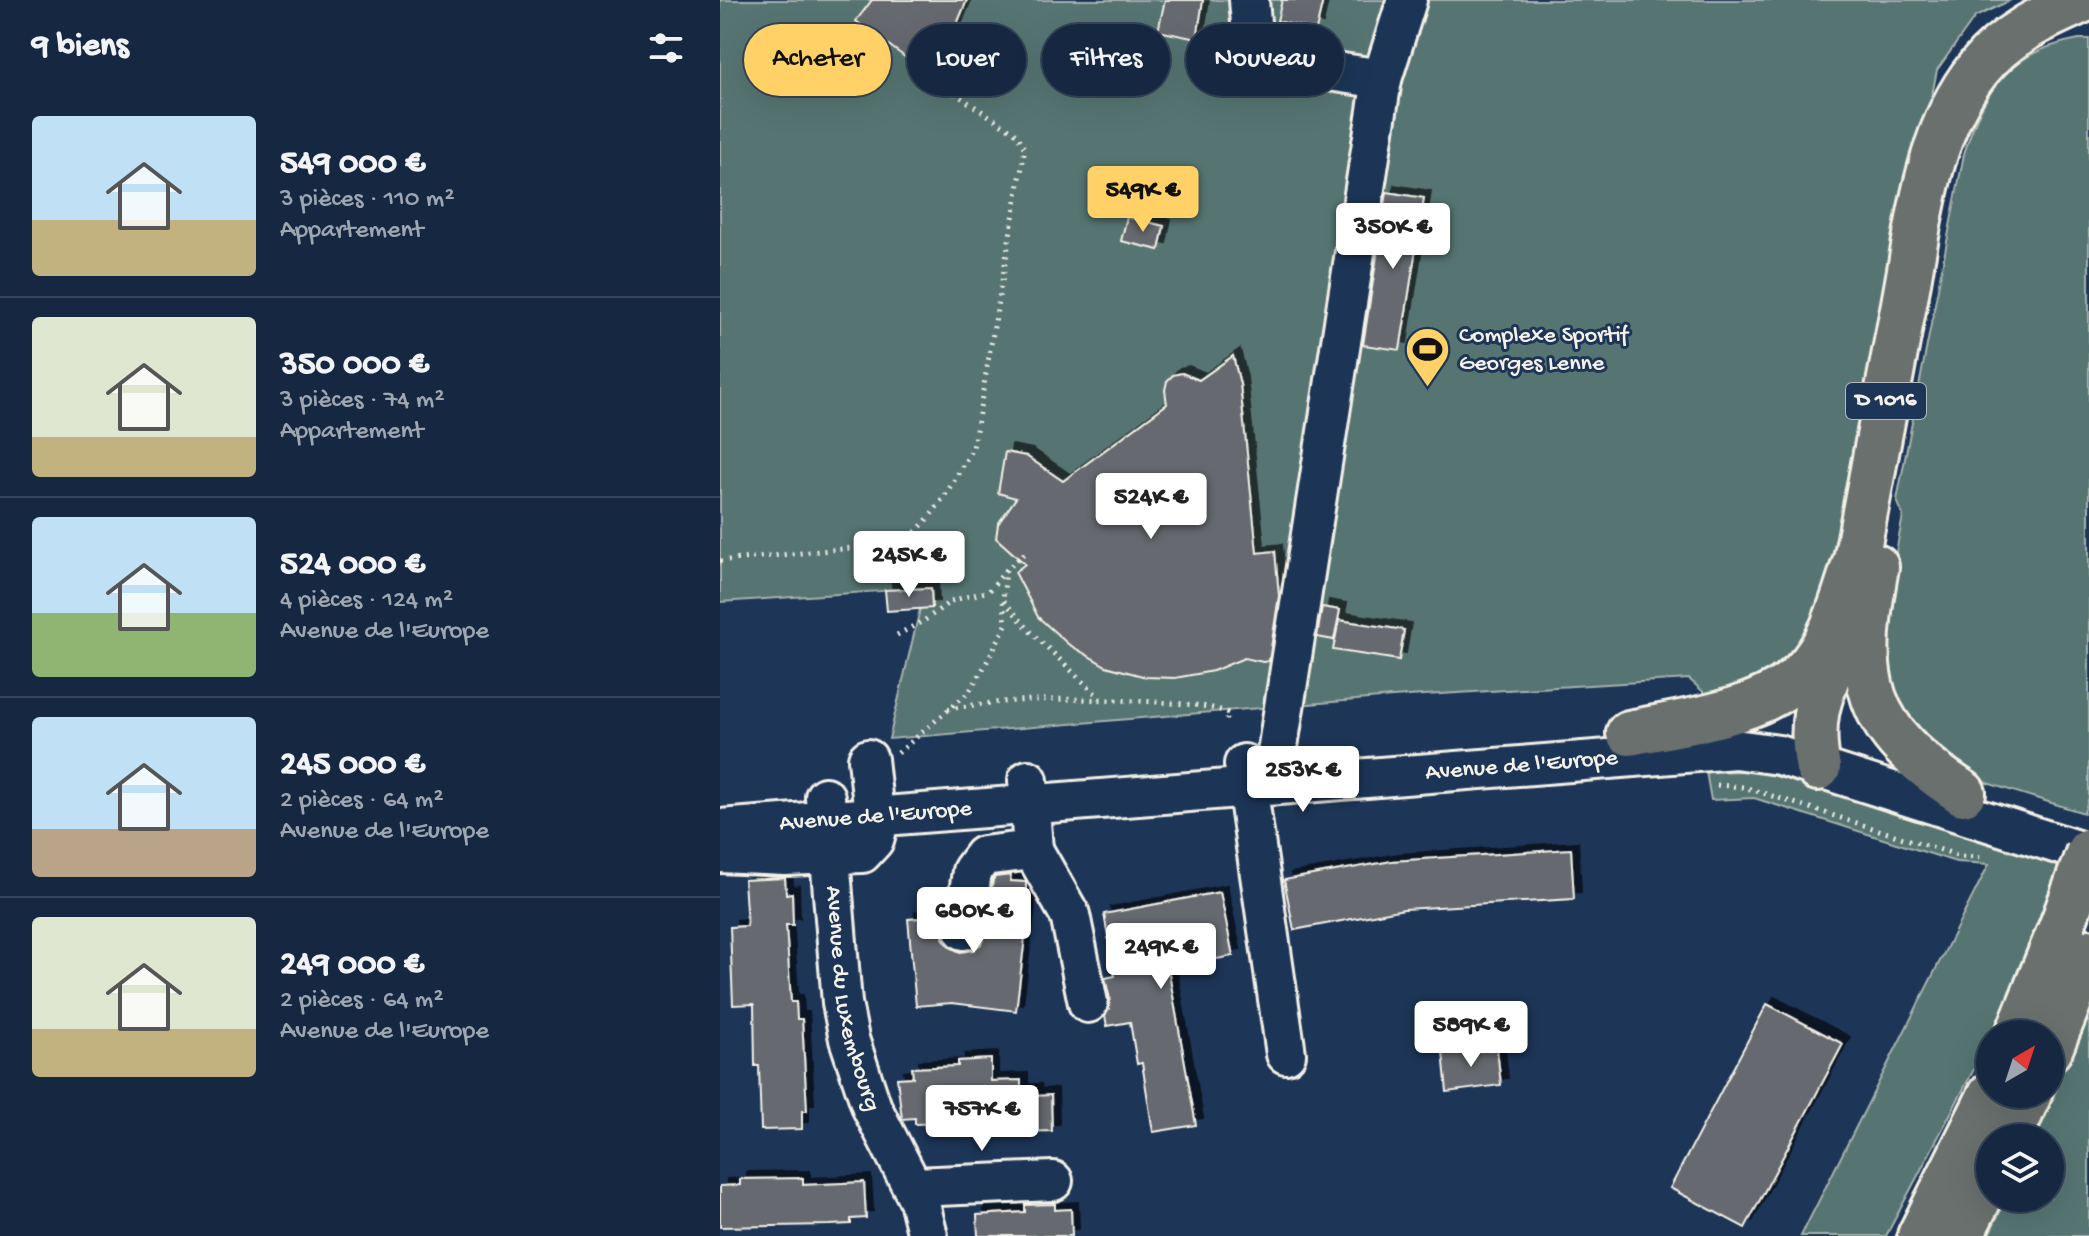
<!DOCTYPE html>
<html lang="fr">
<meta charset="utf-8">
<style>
body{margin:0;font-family:"Gochi Hand",sans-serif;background:#1f3048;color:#f1f3f6;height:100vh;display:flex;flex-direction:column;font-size:30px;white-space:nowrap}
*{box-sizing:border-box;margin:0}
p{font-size:26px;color:#9ea6b1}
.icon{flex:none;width:44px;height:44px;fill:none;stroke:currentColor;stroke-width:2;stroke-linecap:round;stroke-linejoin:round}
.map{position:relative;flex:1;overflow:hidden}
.sheet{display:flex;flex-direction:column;background:#162841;width:720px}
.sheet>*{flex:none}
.hud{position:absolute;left:24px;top:24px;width:760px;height:72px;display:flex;gap:16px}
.needle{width:52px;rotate:39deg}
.tools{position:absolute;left:1256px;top:1020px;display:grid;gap:16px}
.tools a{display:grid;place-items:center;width:88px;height:88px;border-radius:50%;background:#162841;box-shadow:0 8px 32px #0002,0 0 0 2px #35445a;font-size:40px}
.price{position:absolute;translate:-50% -68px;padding:0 18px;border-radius:8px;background:#fff;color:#222;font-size:26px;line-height:52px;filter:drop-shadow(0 2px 4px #0008)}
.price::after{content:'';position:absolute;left:50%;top:48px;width:24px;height:18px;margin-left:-12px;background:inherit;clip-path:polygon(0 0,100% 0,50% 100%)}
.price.selected{background:#ffd166;color:#111}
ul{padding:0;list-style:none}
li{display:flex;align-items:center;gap:24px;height:200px;padding:0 32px}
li+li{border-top:2px solid #35445a}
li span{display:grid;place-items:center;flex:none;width:224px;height:160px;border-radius:8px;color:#555}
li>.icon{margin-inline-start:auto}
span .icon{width:96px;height:96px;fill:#fffc;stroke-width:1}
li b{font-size:34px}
h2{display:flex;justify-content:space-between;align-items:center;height:96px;padding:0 32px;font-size:34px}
.pill{padding:0 28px;border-radius:36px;background:#162841;box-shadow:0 8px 32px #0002,0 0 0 2px #35445a;font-size:28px;line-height:72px}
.pill.selected{background:#ffd166;color:#111}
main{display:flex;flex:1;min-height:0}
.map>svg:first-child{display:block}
.green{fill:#577472;stroke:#a6b2ad;stroke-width:2}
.building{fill:#666a70;stroke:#f4f1e8;stroke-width:2;filter:url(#shadow)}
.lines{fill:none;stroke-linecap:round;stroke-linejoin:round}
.minor-casing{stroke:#f4f1e8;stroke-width:44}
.highway-casing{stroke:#f4f1e8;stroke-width:50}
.path{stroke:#f4f1e8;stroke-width:5;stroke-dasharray:2 6;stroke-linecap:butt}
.minor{stroke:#1d3557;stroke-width:38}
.highway{stroke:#6b706d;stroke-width:44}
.highway-bridge-casing{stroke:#f4f1e8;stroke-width:50;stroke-linecap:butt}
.highway-bridge{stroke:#6b706d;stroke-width:44}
.labels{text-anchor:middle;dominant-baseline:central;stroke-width:6;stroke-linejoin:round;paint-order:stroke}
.shield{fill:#1d3557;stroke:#b4b9bc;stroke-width:2}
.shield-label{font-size:22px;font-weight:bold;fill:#f4f1e8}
.poi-label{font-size:24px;fill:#f4f1e8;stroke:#1d3557;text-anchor:start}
.street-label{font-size:24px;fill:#f4f1e8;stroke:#1d3557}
</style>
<main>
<section class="sheet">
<h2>9 biens<svg class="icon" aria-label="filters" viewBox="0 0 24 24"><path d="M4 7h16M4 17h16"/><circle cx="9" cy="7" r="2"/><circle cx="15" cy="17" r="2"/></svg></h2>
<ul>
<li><span style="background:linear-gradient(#bfe0f5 65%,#c2b280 0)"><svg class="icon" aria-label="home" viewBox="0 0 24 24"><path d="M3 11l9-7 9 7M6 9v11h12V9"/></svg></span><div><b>549 000 €</b><p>3 pièces · 110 m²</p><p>Appartement</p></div></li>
<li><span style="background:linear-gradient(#dfe7d0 75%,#c2b280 0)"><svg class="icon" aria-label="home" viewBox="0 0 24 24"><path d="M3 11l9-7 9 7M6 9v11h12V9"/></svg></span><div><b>350 000 €</b><p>3 pièces · 74 m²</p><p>Appartement</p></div></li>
<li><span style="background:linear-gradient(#bfe0f5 60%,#8fb573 0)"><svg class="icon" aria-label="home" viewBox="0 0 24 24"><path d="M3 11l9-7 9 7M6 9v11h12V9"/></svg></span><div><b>524 000 €</b><p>4 pièces · 124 m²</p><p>Avenue de l'Europe</p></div></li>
<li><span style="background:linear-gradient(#bfe0f5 70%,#b9a48a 0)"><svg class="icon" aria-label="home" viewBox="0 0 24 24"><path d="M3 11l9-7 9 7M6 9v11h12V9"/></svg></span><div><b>245 000 €</b><p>2 pièces · 64 m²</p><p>Avenue de l'Europe</p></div></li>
<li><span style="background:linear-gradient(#dfe7d0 70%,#c2b280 0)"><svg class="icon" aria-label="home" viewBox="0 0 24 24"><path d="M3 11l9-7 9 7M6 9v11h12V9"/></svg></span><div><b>249 000 €</b><p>2 pièces · 64 m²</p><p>Avenue de l'Europe</p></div></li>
</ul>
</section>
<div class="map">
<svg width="1369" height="1236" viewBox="0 0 1369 1236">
<defs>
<filter id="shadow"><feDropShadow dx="7" dy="-7" stdDeviation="0" flood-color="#0009"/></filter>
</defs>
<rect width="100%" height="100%" fill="#1d3557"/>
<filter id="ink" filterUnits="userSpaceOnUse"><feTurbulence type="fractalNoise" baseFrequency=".0125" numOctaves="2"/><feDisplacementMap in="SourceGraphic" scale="16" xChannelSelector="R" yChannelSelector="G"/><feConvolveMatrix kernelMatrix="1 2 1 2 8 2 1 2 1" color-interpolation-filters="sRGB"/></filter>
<g filter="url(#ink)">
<g class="green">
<path d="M0,0H1291L1255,17L1217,70L1118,566L1086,656L997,704L969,679L672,697L169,739L205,588L0,602Z"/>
<path d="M1359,39H1369V797L1364,813L1254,779L1218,762L1163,688L1160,596L1176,552L1183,516L1177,500L1244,154C1263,90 1289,51 1359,39Z"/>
<path d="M1061,770L1347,858L1299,984L1273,1034H1270V1039L1166,1236H1081L1269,864L1236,862L1034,798L991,800L986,772Z"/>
<path d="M1369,995V1236H1268L1287,1198H1330V1138H1316L1332,1102Z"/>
</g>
<g class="building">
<path d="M152,0H247L234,31L264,54L234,93L136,21Z"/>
<path d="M445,0H483L477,39L438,31Z"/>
<path d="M562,0H603L596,30L557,21Z"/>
<path d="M667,192L704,198L680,350L643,345Z"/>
<path d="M407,217L444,226L439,250L401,241Z"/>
<path d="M513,356L520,384L537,553L555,551L559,596L549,661L543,662L524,658L493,671L455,678L426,677L386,666L348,644L318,617L295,572L305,564L276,538L278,524L296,498L278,493L285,452L306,456L343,481L447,404L445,390L447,381L453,375L462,373L479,380Z"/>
<path d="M211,588L212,608L167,611L165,590Z"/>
<path d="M602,607L620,610L614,640L597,637Z"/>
<path d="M619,620L684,630L679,660L613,650Z"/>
<path d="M851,849L854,899L684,909L574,930L564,880L672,861Z"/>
<path d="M291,875L290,881L306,882V903L309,904L296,1011L232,1003L196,1006L188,919L224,916L223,938L230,947L240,952L253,950L261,944L266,934L273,880L275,877Z"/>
<path d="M65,878L66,894L72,893L73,925H66L71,1002H76L77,1019H82L87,1111H82V1129L41,1130L39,1066H35L34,1004L13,1005L10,927L27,926L24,880Z"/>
<path d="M500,892L513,956L448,968L476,1125L433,1132L422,1063L417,1064L410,1022L387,1026L385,1016L389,1009L390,999L385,978L395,976L384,914Z"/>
<path d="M1047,1004L1123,1044L1025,1228L950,1188Z"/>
<path d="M759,1048L760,1051L777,1049L781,1085L727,1092L723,1052Z"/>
<path d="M271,1059V1081L301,1080V1091H314L315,1096L331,1095L332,1131L302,1132V1127L271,1128V1116L225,1119V1123L195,1124V1118L182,1119L177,1078L193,1077L192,1068L238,1066V1061Z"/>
<path d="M83,1178V1185L144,1182L146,1218L131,1219V1224L110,1225L0,1227V1186L20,1185V1179Z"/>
<path d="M335,1204V1210L351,1209L352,1236H258L257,1215L305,1212V1205Z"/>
</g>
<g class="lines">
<defs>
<g id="minor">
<path d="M529,0L533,45L556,63L662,79"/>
<path d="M556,759L662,79L687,0"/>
<path d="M524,764L566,1054"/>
<path id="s1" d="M105,797L122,1003L129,1039L152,1108L199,1200L208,1236"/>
<path id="s2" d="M0,829L1015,749L1059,755L1369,854"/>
<path d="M313,850L350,915L368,1003"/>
<path d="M0,853L65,856L142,853L154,840L156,833L148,759"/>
<path d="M244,930L252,871L263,856L313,850L308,780"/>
<path d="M194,1187L333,1181"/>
</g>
<g id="highway">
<path d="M1156,567C1135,680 1142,727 1243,793"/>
<path d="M909,733C963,722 1044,713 1084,672C1113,642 1123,599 1136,560C1152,475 1168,390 1184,304C1199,226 1206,134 1258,69C1286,34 1322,18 1363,0"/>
<path d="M1098,768C1088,716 1100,695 1119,647"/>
<path d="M1298,1034L1343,923"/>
<path d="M1330,1049L1369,952"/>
<path d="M1289,1138L1309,1094"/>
<path d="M1200,1236L1271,1094"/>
<path d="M1240,1236L1270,1177"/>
</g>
</defs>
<use href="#minor" class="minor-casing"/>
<use href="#highway" class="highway-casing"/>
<g class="path">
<path d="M0,561L182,543C214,520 233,482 253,448L305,149L297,134L234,93"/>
<path d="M284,601L311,632L380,698"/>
<path d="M177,635L205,620L231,601L269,591L286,570"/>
<path d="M228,709C296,697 368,698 437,702C462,704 485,704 509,713L505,724"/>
<path d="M178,753L249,692L261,673L286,625L283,600L286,570L306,552"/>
<path d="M997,785L1024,787L1240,856L1264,857"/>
</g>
<use href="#minor" class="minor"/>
<use href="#highway" class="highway"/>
<defs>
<path id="highway-bridge" d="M1343,923L1369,851"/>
</defs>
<use href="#highway-bridge" class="highway-bridge-casing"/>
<use href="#highway-bridge" class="highway-bridge"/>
</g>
</g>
<defs>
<symbol id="stadium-pin" viewBox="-11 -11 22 30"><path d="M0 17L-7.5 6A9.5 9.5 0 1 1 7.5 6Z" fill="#ffd166" stroke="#1d3557"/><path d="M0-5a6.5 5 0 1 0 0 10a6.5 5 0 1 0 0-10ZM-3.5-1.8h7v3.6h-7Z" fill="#111"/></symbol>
</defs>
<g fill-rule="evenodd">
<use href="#stadium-pin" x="682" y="324" width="51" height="69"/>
</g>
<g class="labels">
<rect class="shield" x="1126" y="383" width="80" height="36" rx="6"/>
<g class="shield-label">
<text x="1166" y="401">D 1016</text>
</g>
<g class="poi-label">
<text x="739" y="336">Complexe Sportif<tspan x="739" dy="28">Georges Lenne</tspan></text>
</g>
<g class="street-label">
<text stroke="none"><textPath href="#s2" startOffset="804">Avenue de l'Europe</textPath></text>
<text stroke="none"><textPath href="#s2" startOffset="156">Avenue de l'Europe</textPath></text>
<text stroke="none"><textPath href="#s1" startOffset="204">Avenue du Luxembourg</textPath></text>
</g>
</g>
</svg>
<div class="tools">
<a><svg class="needle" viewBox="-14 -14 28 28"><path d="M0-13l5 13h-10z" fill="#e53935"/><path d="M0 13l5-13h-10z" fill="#9ea6b1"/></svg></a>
<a><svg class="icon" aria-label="layers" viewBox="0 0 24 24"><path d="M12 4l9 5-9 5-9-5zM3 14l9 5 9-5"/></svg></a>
</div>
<b class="price selected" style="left:423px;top:234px">549K €</b>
<b class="price" style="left:673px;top:271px">350K €</b>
<b class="price" style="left:431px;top:541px">524K €</b>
<b class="price" style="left:189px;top:599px">245K €</b>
<b class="price" style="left:583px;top:814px">253K €</b>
<b class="price" style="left:254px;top:955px">680K €</b>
<b class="price" style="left:441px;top:991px">249K €</b>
<b class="price" style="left:751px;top:1069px">589K €</b>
<b class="price" style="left:262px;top:1153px">757K €</b>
<div class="hud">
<a class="pill selected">Acheter</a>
<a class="pill">Louer</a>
<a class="pill">Filtres</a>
<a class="pill">Nouveau</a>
</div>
</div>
</main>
